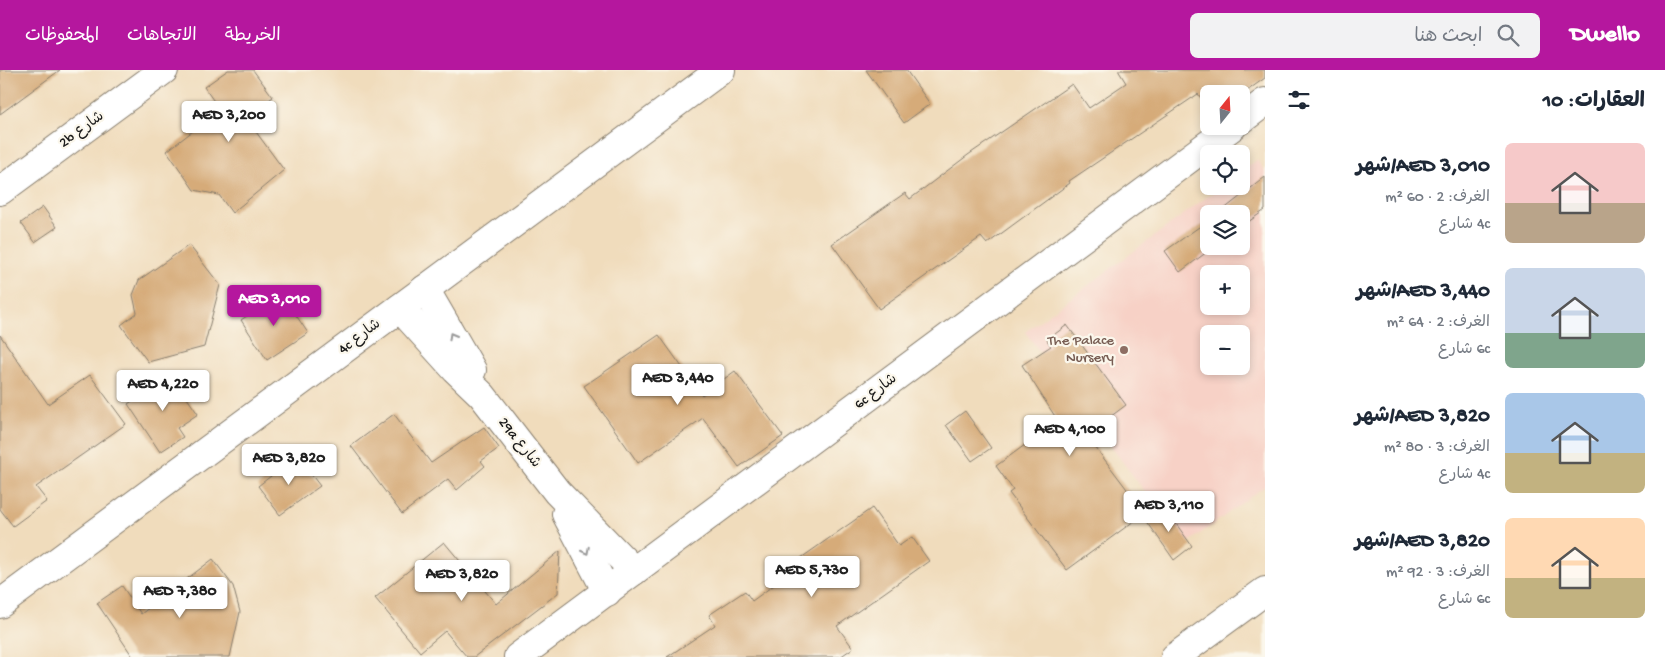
<!DOCTYPE html>
<html lang="ar">
<meta charset="utf-8">
<style>
body{margin:0;font-family:"Gochi Hand","Playpen Sans Arabic",sans-serif;background:#f2f2f3;color:#1f2937;direction:rtl;height:100vh;display:flex;flex-direction:column;font-size:19px;white-space:nowrap}
*{box-sizing:border-box;margin:0}
p{font-size:16px;color:#747a83}
.icon{flex:none;width:28px;height:28px;fill:none;stroke:currentColor;stroke-width:2;stroke-linecap:round;stroke-linejoin:round}
.map{position:relative;flex:1;overflow:hidden;direction:ltr}
.side{display:flex;flex-direction:column;background:#fff;width:400px}
.side>*{flex:none}
.needle{width:32px;rotate:18deg}
.buttons{position:absolute;left:1200px;top:15px;display:grid;gap:10px}
.buttons a{display:grid;place-items:center;width:50px;height:50px;border-radius:8px;background:#fff;box-shadow:0 2px 8px #0003;font-size:25px}
.price{position:absolute;translate:-50% -42px;padding:0 11px;border-radius:5px;background:#fff;color:#222;font-size:16px;line-height:32px;filter:drop-shadow(0 1px 2px #0008)}
.price::after{content:'';position:absolute;left:50%;top:30px;width:15px;height:11px;margin-left:-8px;background:inherit;clip-path:polygon(0 0,100% 0,50% 100%)}
.price.on{background:#b5179e;color:#fff}
ul{padding:0;list-style:none}
li{display:flex;align-items:center;gap:15px;height:125px;padding:0 20px}
li span{display:grid;place-items:center;flex:none;width:140px;height:100px;border-radius:8px;color:#555}
li>.icon{margin-inline-start:auto}
span .icon{width:60px;height:60px;fill:#fffc;stroke-width:1}
li b{font-size:21px}
h2{display:flex;justify-content:space-between;align-items:center;height:60px;padding:0 20px;font-size:21px}
header{display:flex;align-items:center;gap:30px;box-sizing:border-box;height:70px;padding:0 25px;background:#b5179e;color:#fff}
header strong{font-size:24px}
nav{display:flex;gap:28px;margin-inline-start:auto;font-size:18px}
.search{width:350px;height:45px;background:#f2f2f3;display:flex;align-items:center;gap:12px;box-sizing:border-box;padding:0 18px;border-radius:8px;color:#747a83;font-size:19px}
main{display:flex;flex:1;min-height:0}
.map>svg:first-child{display:block}
.built{fill:#f7d1c6;fill-rule:evenodd}
.building{fill:#d6ab79}
.lines{fill:none;stroke-linecap:round;stroke-linejoin:round}
.minor-casing{stroke:#867c6c;stroke-width:30}
.minor{stroke:#fff;stroke-width:28}
.oneway{stroke:#999}
.education-dot{fill:#8d6e63;stroke:#fbf7ec;stroke-width:2}
.labels{text-anchor:middle;dominant-baseline:central;stroke-width:4.5;stroke-linejoin:round;paint-order:stroke}
.street-label{font-size:15px;fill:#1c1c1c;stroke:#fbf7ec}
.education-label{font-size:15px;fill:#785e54;stroke:#fbf7ec;text-anchor:end}
</style>
<header>
<strong>Dwello</strong>
<div class="search"><svg class="icon" aria-label="search" viewBox="0 0 24 24"><circle cx="10" cy="10" r="6"/><path d="M15 15l6 6"/></svg>ابحث هنا</div>
<nav><a>الخريطة</a><a>الاتجاهات</a><a>المحفوظات</a></nav>
</header>
<main>
<section class="side">
<h2>العقارات: 10<svg class="icon" aria-label="filters" viewBox="0 0 24 24"><path d="M4 7h16M4 17h16"/><circle cx="9" cy="7" r="2"/><circle cx="15" cy="17" r="2"/></svg></h2>
<ul>
<li><span style="background:linear-gradient(#f6c9c9 60%,#b9a48a 0)"><svg class="icon" aria-label="home" viewBox="0 0 24 24"><path d="M3 11l9-7 9 7M6 9v11h12V9"/></svg></span><div><b>AED 3,010/شهر</b><p>الغرف: 2 · 60 m²</p><p>4c شارع</p></div></li>
<li><span style="background:linear-gradient(#c9d6e8 65%,#7fa58c 0)"><svg class="icon" aria-label="home" viewBox="0 0 24 24"><path d="M3 11l9-7 9 7M6 9v11h12V9"/></svg></span><div><b>AED 3,440/شهر</b><p>الغرف: 2 · 64 m²</p><p>6c شارع</p></div></li>
<li><span style="background:linear-gradient(#a9c7e8 60%,#c2b280 0)"><svg class="icon" aria-label="home" viewBox="0 0 24 24"><path d="M3 11l9-7 9 7M6 9v11h12V9"/></svg></span><div><b>AED 3,820/شهر</b><p>الغرف: 3 · 80 m²</p><p>4c شارع</p></div></li>
<li><span style="background:linear-gradient(#ffd9b3 60%,#c2b280 0)"><svg class="icon" aria-label="home" viewBox="0 0 24 24"><path d="M3 11l9-7 9 7M6 9v11h12V9"/></svg></span><div><b>AED 3,820/شهر</b><p>الغرف: 3 · 92 m²</p><p>6c شارع</p></div></li>
</ul>
</section>
<div class="map">
<svg width="1265" height="587" viewBox="0 0 1265 587">
<rect width="100%" height="100%" fill="#fbf7ec"/>
<filter id="ink" filterUnits="userSpaceOnUse"><feTurbulence type="fractalNoise" baseFrequency=".02" numOctaves="2"/><feDisplacementMap in="SourceGraphic" scale="10" xChannelSelector="R" yChannelSelector="G"/><feConvolveMatrix kernelMatrix="1 2 1 2 8 2 1 2 1" color-interpolation-filters="sRGB"/></filter>
<filter id="wash" filterUnits="userSpaceOnUse"><feTurbulence type="fractalNoise" baseFrequency=".0096" numOctaves="4" result="noise"/><feDisplacementMap in="SourceGraphic" scale="20" xChannelSelector="R" yChannelSelector="G"/><feGaussianBlur stdDeviation="1.12" result="paint"/><feColorMatrix in="noise" values="0 0 0 0 0 0 0 0 0 0 0 0 0 0 0 0 0 1.4 0 .05"/><feComposite in="paint" operator="in"/></filter>
<g filter="url(#wash)">
<rect width="100%" height="100%" fill="#f0dcbc"/>
<path class="built" d="M1257,90L1265,101V416L1185,475L1025,262L1222,116H1241V102ZM1209,144H1241V176H1209ZM1209,204H1241V236H1209ZM1209,264H1241V296H1209Z"/>
<g id="blocks">
<g class="building">
<path d="M0,0H60L0,44Z"/>
<path d="M228,0H253L273,27L245,47L284,100L232,143L219,125L194,120L167,81L220,40L204,17Z"/>
<path d="M866,0H906L930,34L904,53Z"/>
<path d="M1118,0H1265V8L1241,25L1209,24V39L1198,24L1069,111L1070,113L987,174L981,167L879,239L832,174L905,123L910,129L968,85L1072,14L1089,38L1126,13Z"/>
<path d="M1265,107V140L1241,157V144H1218Z"/>
<path d="M43,137L57,157L35,172L21,153Z"/>
<path d="M1209,150V176H1215L1180,202L1165,181Z"/>
<path d="M189,175L220,215L204,277L148,292L121,255L137,243L133,225L139,210Z"/>
<path d="M281,223L308,263L267,290L241,250Z"/>
<path d="M1067,255L1126,335L1086,365L1145,443L1067,500L1009,423L1013,420L996,396L1058,351L1022,295L1051,276L1047,270Z"/>
<path d="M0,265L48,334L90,305L126,354L36,417L47,431L13,456L0,439Z"/>
<path d="M659,265L702,325L735,301L783,366L739,397L703,348L638,393L584,316Z"/>
<path d="M171,305L198,344L177,358L183,367L160,382L128,334Z"/>
<path d="M965,341L991,378L972,391L946,355Z"/>
<path d="M394,344L431,393L484,357L499,378L481,391L485,396L457,420L448,409L402,444L351,376Z"/>
<path d="M297,386L320,416L280,445L258,416Z"/>
<path d="M1164,437L1192,476L1174,490L1146,450Z"/>
<path d="M872,438L899,476L912,467L929,491L837,556L853,578L840,587H667L715,555L709,545L745,521L752,531L804,493L801,488Z"/>
<path d="M444,472L496,534L560,481L558,523L474,587H467L445,561L420,582L375,528Z"/>
<path d="M213,489L233,516L240,542L230,587H133L97,533L122,516L141,544Z"/>
</g>
</g>
</g>
<g filter="url(#ink)">
<use href="#blocks" fill-opacity="0" stroke="#867c6c" stroke-width="1"/>
<g class="lines">
<defs>
<g id="minor">
<path d="M1241,50L1265,32"/>
<path d="M0,121L164,0"/>
<path d="M425,219L472,300"/>
<path d="M400,238L456,300L482,325L557,422L634,501"/>
<path d="M566,444L607,522"/>
<path d="M0,534L721,0"/>
<path d="M518,587L1233,56"/>
<path d="M1175,587L1265,521"/>
</g>
</defs>
<use href="#minor" class="minor-casing"/>
<use href="#minor" class="minor"/>
</g>
<defs><path id="oneway-chevron" d="M-2-3.5L2.5 0L-2 3.5" fill="none" stroke-width="1.6" stroke-linecap="round" stroke-linejoin="round" transform="scale(1.25)"/></defs>
<g class="oneway">
<use href="#oneway-chevron" transform="translate(452 266) rotate(-120)"/>
<use href="#oneway-chevron" transform="translate(586 481) rotate(63)"/>
</g>
</g>
<circle class="education-dot" cx="1124" cy="280" r="5"/>
<g class="labels">
<g class="street-label">
<text transform="translate(82 60) rotate(-36)">2b شارع</text>
<text transform="translate(360 267) rotate(-37)">4c شارع</text>
<text transform="translate(876 322) rotate(-37)">6c شارع</text>
<text transform="translate(519 373) rotate(52)">29a شارع</text>
</g>
<g class="education-label">
<text x="1114" y="271">The Palace<tspan x="1114" dy="17">Nursery</tspan></text>
</g>
</g>
</svg>
<div class="buttons">
<a><svg class="needle" viewBox="-14 -14 28 28"><path d="M0-13l5 13h-10z" fill="#e53935"/><path d="M0 13l5-13h-10z" fill="#747a83"/></svg></a>
<a><svg class="icon" aria-label="locate" viewBox="0 0 24 24"><circle cx="12" cy="12" r="6"/><path d="M12 2v4M12 18v4M2 12h4M18 12h4"/></svg></a>
<a><svg class="icon" aria-label="layers" viewBox="0 0 24 24"><path d="M12 4l9 5-9 5-9-5zM3 14l9 5 9-5"/></svg></a>
<a>+</a>
<a>−</a>
</div>
<b class="price" style="left:229px;top:73px">AED 3,200</b>
<b class="price on" style="left:274px;top:257px">AED 3,010</b>
<b class="price" style="left:678px;top:336px">AED 3,440</b>
<b class="price" style="left:163px;top:342px">AED 4,220</b>
<b class="price" style="left:1070px;top:387px">AED 4,100</b>
<b class="price" style="left:289px;top:416px">AED 3,820</b>
<b class="price" style="left:1169px;top:463px">AED 3,110</b>
<b class="price" style="left:812px;top:528px">AED 5,730</b>
<b class="price" style="left:462px;top:532px">AED 3,820</b>
<b class="price" style="left:180px;top:549px">AED 7,380</b>
</div>
</main>
